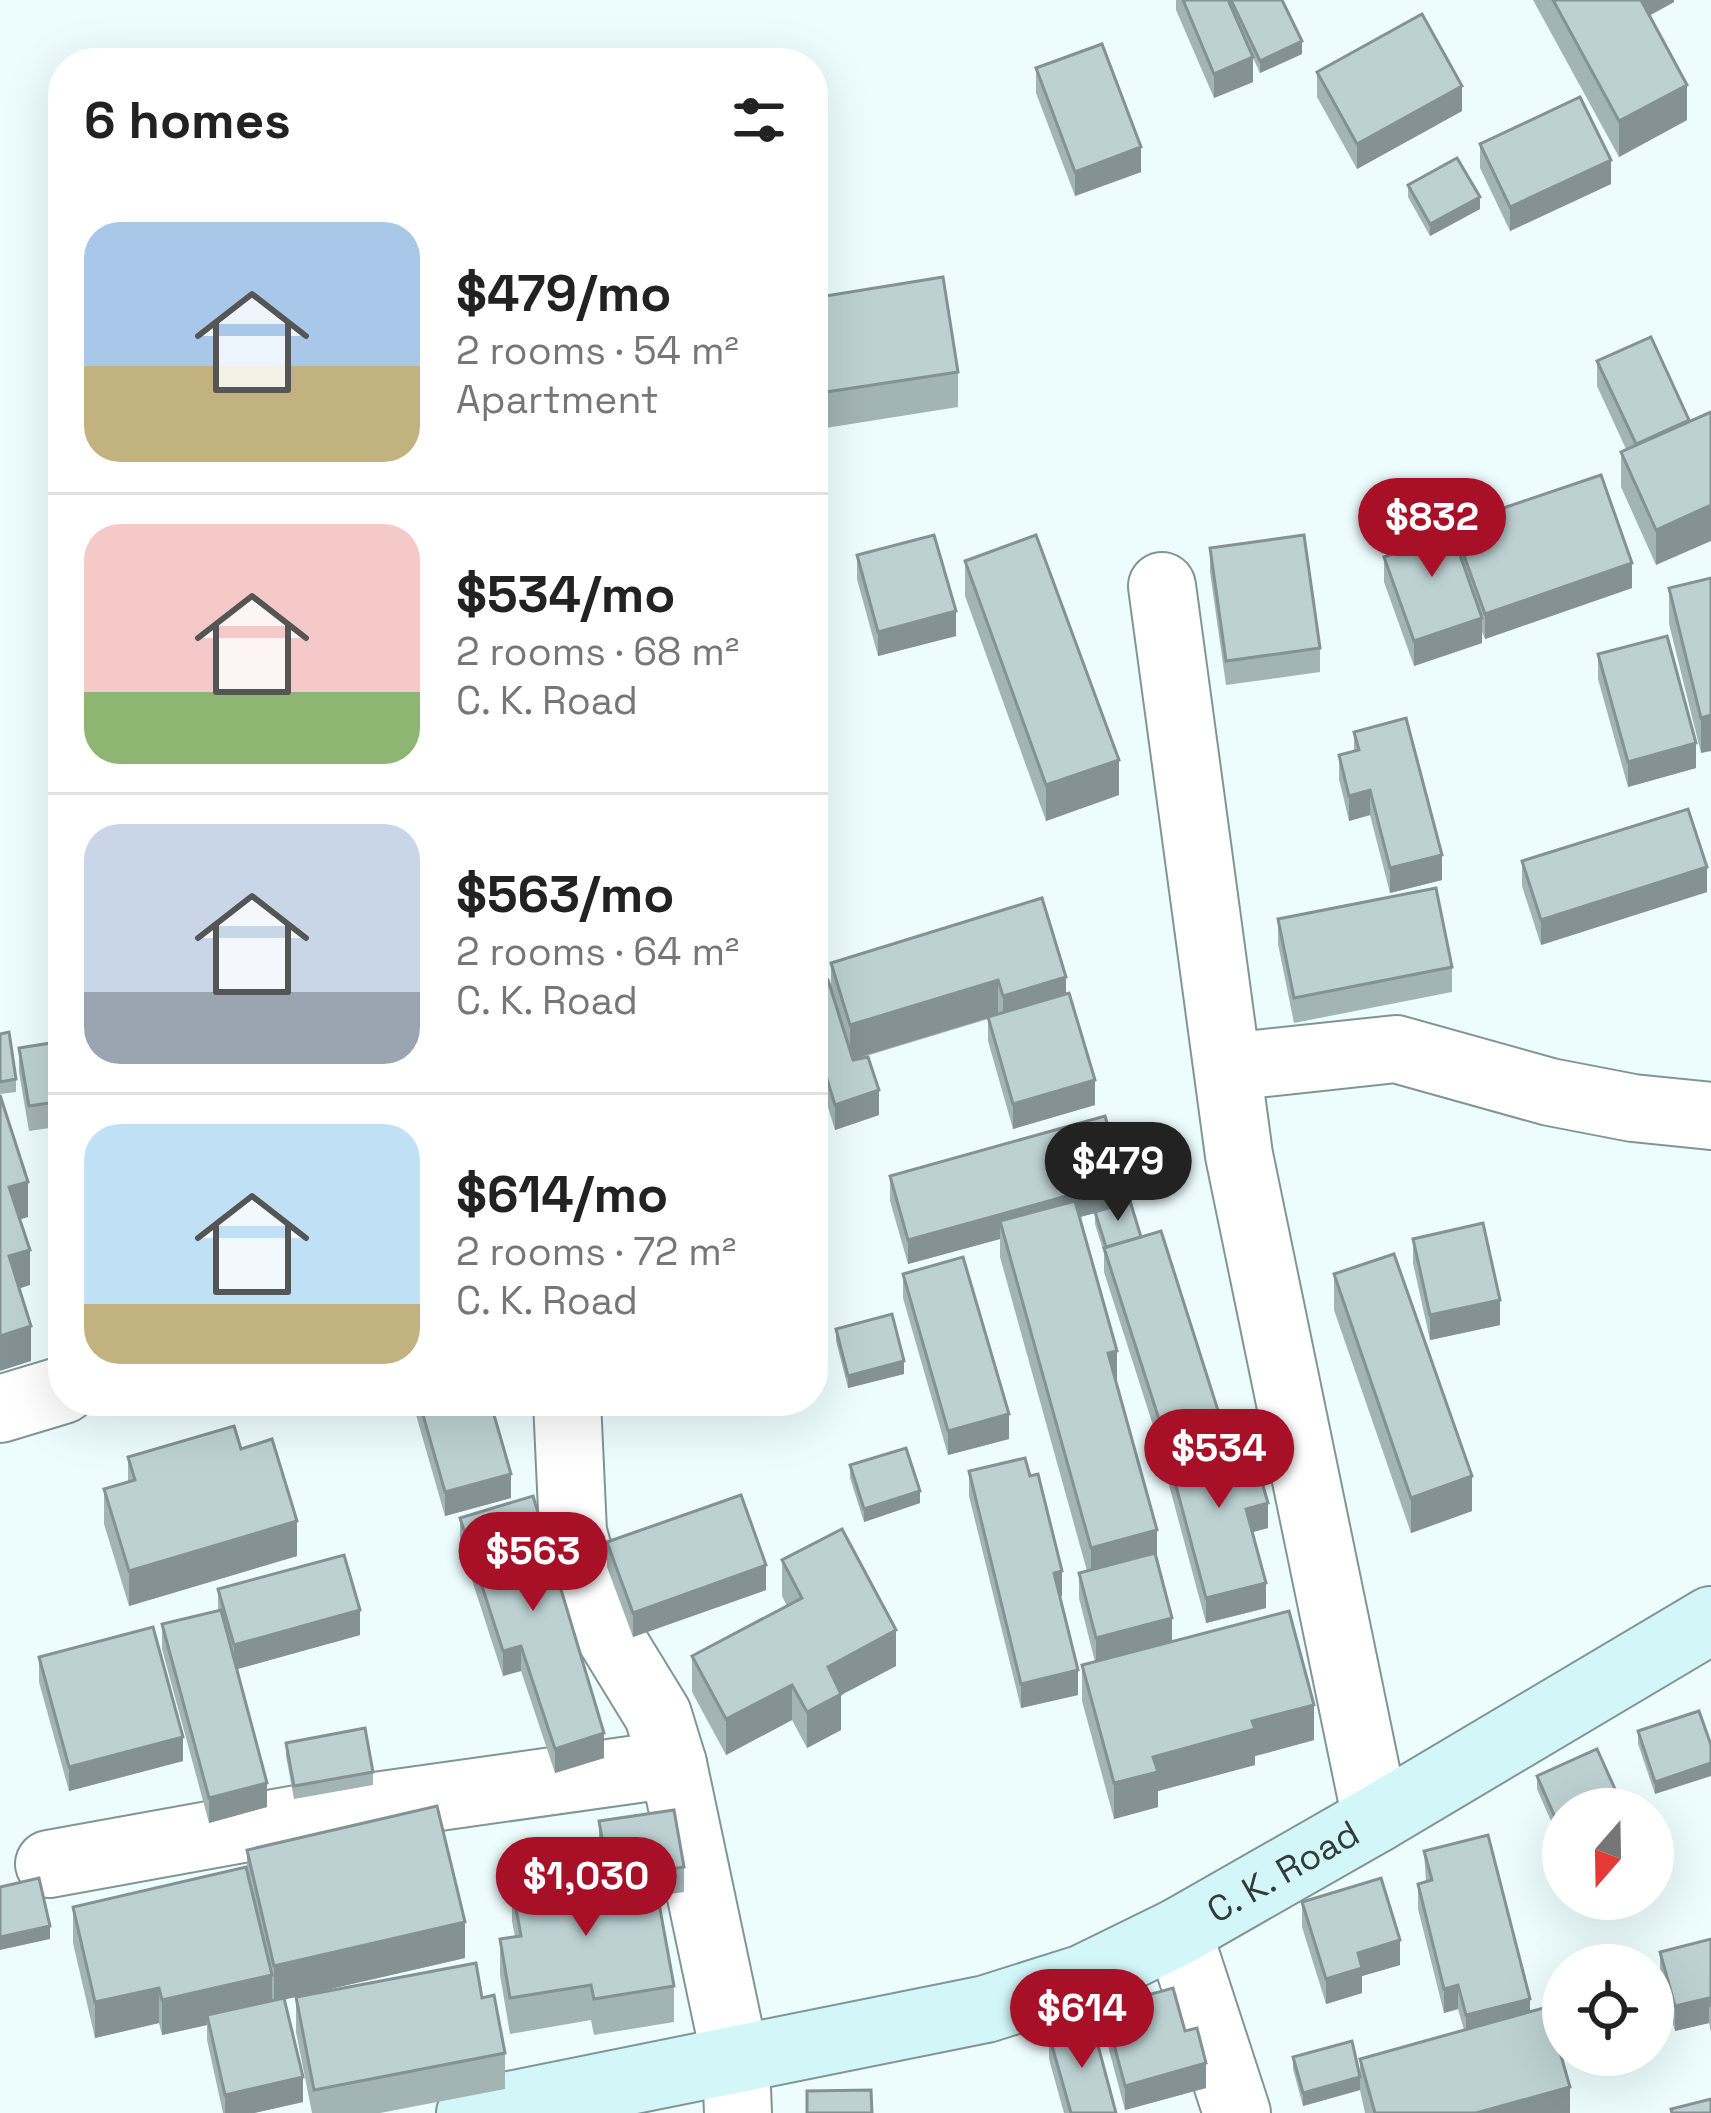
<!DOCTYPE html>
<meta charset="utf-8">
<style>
body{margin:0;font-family:"Space Grotesk",sans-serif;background:#f6f6f6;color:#222;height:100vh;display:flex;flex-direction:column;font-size:45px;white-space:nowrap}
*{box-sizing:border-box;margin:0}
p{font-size:39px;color:#767676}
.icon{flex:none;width:66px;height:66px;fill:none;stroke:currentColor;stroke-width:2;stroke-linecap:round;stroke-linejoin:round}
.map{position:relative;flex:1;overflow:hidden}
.side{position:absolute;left:48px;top:48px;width:780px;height:1368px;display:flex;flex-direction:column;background:#fff;border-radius:48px;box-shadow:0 12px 48px #0002}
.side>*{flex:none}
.needle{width:78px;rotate:200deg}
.buttons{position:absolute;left:1542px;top:1788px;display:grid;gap:24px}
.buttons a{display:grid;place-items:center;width:132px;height:132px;border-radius:50%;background:#fff;box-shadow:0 12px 48px #0002;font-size:60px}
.price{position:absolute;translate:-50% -102px;padding:0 27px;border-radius:42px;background:#a81028;color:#fff;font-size:39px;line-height:78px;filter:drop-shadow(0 3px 6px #0008)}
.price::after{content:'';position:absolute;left:50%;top:72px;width:36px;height:27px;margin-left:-18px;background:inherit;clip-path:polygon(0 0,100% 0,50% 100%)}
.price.selected{background:#222;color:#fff}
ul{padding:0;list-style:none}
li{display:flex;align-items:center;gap:36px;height:300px;padding:0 36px}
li+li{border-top:3px solid #e0e0e0}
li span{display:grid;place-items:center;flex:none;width:336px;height:240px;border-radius:36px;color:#555}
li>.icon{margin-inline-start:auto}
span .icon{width:144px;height:144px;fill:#fffc;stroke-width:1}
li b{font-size:51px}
h2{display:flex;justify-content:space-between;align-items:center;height:144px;padding:0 36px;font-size:51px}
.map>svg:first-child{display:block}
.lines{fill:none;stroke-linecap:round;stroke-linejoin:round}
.street-casing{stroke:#829596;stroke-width:70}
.secondary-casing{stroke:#829596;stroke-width:70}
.street{stroke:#fff;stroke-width:66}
.secondary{stroke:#d3f7f9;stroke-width:66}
.wall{fill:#a3b4b5}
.shaded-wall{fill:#849294}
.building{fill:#bdd1d3;stroke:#849294;stroke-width:3}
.labels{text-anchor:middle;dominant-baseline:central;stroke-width:12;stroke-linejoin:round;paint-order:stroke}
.street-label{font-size:36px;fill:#333b3b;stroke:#edfdfe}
</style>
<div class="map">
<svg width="1711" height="2113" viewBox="0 0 1711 2113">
<rect width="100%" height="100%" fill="#edfdfe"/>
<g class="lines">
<defs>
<g id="street">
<path d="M1162,586L1239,1155L1376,1819"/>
<path d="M1228,1067L1396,1049L1550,1092L1633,1108L1711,1116"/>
<path d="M567,1401L573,1532L595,1612L658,1715L673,1764L736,2062L738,2113"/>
<path d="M0,1409L63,1390"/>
<path d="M49,1864L347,1810L673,1764"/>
<path d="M1178,1932L1237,2113"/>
</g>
<g id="secondary">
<path id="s1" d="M470,2113L986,2009L1084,1978L1178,1932L1376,1819L1711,1620"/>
</g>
</defs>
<use href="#street" class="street-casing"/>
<use href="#secondary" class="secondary-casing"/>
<use href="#street" class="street"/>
<use href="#secondary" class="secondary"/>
</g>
<g class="wall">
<path d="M1176,0H1282L1302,54L1260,73L1253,58V82L1214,98L1176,10Z"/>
<path d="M1533,0H1674V2L1649,16L1687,120L1619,157Z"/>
<path d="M1036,68L1141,172L1075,196L1036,93Z"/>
<path d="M1317,72L1462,111L1357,169L1317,97Z"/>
<path d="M1480,144L1611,184L1510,231L1480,168Z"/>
<path d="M1408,185L1480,209L1430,236L1408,197Z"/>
<path d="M813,298L958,372V407L813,430Z"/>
<path d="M1597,361L1689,420L1656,565L1621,487V452L1626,449L1597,386Z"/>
<path d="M1453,525L1632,588L1485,639L1482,632V643L1414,666L1384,582V557L1404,550V526L1453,535Z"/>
<path d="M1210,548L1320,648V672L1226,685L1210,572Z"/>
<path d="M857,555L956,636L878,656L857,579Z"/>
<path d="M965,561L1119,795L1046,821L965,596Z"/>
<path d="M1711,578L1701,753L1669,624V588Z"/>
<path d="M1598,654L1696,768L1628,787L1598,679Z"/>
<path d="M1354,732L1442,880L1390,893L1370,815L1349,821L1339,779V755L1354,751Z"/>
<path d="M1522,861L1707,892L1541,945L1522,886Z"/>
<path d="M1042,898L1095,1105L1013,1129L988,1041V1019L853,1060L879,1115L835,1130L813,1059V984L831,990V963Z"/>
<path d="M1278,919L1452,967V992L1294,1023L1278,944Z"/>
<path d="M0,1034L16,1079V1092L0,1094Z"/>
<path d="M63,1041V1126L29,1131L19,1072V1048Z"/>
<path d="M890,1176L1124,1203L1141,1236L1222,1430L1233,1461L1268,1528L1252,1532L1266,1608L1206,1623L1165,1470V1463L1104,1272V1253L1095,1224V1213L1079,1217L1157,1558L1172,1642L1314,1740L1255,1756V1765L1158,1791V1807L1114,1819L1082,1701V1665L1095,1662L1079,1598V1573L1087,1571L1000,1257V1239L908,1264L890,1201Z"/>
<path d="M1413,1239L1500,1325L1430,1340L1413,1263Z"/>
<path d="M903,1274L1009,1439L948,1455L903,1298Z"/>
<path d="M1334,1274L1472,1511L1411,1533L1334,1310Z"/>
<path d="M836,1329L904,1374L848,1388L836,1341Z"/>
<path d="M412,1401H490L511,1498L445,1516Z"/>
<path d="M241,1449L297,1556L129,1606L104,1524V1489L128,1482V1457Z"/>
<path d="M850,1465L920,1503L864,1522L850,1478Z"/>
<path d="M969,1471L1062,1596H1060L1078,1695L1021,1708L969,1496Z"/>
<path d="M460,1518L604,1758L555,1773L521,1671L503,1676L460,1543Z"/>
<path d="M607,1542L766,1590L633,1637L607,1567Z"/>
<path d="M782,1560L896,1666L841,1695V1730L807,1748L792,1720L726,1755L692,1692V1656L787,1606L782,1596Z"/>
<path d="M218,1589L360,1635L237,1669L267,1807L209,1823L162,1649V1624L218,1610Z"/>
<path d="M39,1657L183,1761L69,1791L39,1682Z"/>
<path d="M1638,1731L1711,1745L1655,1794L1638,1744Z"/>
<path d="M286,1743L373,1772V1785L294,1799L286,1756Z"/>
<path d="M1537,1776L1619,1809H1563V1834L1558,1837L1537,1789Z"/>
<path d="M599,1821L684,1867V1892L657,1896L674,1986V2022L594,2035L591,2020L510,2034L500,1975V1939L515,1937L512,1921V1886L603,1870L599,1846Z"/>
<path d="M247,1850L465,1958L285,1999L303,2102L254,2113H223L207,2040V2025L162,2035L159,2023L95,2038L73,1943V1907L247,1868Z"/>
<path d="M1424,1851L1530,2012L1570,2113H1365L1360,2090L1303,2106L1293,2069V2057L1360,2071V2059L1464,2030L1458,2009L1444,2013L1418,1909V1884L1426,1882Z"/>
<path d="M1302,1902L1400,1965L1362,1976V1993L1326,2004L1302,1927Z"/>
<path d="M1711,1939V2032L1709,2023L1675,2031L1660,1977V1952Z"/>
<path d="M296,1997L482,1998L505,2053V2089L380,2113H312L296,2032Z"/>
<path d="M1104,2007L1185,2031L1206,2088L1125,2110L1104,2031Z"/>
<path d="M1049,2035L1116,2113H1064L1049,2059Z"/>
</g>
<g class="shaded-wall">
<path d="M1634,0H1674V2L1634,24Z"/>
<path d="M1302,41V54L1260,73V61Z"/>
<path d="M1253,57V82L1214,98V74Z"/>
<path d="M1687,85V120L1619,157V121Z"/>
<path d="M1462,86V111L1357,169V144Z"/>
<path d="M1141,147V172L1075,196V172Z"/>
<path d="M1611,160V184L1510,231V207Z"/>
<path d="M1480,197V209L1430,236V224Z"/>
<path d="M1711,505V541L1656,565V530Z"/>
<path d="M1632,563V588L1485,639V614Z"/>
<path d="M956,611V636L878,656V632Z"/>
<path d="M1482,618V643L1414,666V641Z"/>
<path d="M1711,715V751L1701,753V718Z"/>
<path d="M1696,743V768L1628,787V762Z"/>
<path d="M1119,760V795L1046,821V785Z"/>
<path d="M1370,790V815L1349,821V796Z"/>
<path d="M1442,855V880L1390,893V868Z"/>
<path d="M1707,867V892L1541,945V920Z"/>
<path d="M1066,977V1013L1003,1032V996Z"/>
<path d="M998,980V1015L850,1060V1025Z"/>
<path d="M1095,1080V1105L1013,1129V1104Z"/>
<path d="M821,1087V1112L813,1115V1090Z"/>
<path d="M879,1090V1115L835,1130V1105Z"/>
<path d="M1124,1180V1205L1004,1238L1000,1221V1239L908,1264V1240Z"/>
<path d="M28,1182V1217L9,1223V1187Z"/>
<path d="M30,1250V1285L9,1292V1256Z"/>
<path d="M1500,1300V1325L1430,1340V1315Z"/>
<path d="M31,1326V1361L0,1371V1336Z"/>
<path d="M1117,1351V1386L1108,1353Z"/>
<path d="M904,1361V1374L848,1388V1376Z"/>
<path d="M1009,1414V1439L948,1455V1431Z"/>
<path d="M1222,1423V1448H1166V1441Z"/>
<path d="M511,1474V1498L445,1516V1492Z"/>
<path d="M1472,1476V1511L1411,1533V1498Z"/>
<path d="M920,1491V1503L864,1522V1509Z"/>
<path d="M1268,1503V1528L1246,1534V1509Z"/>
<path d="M297,1521V1556L129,1606V1571Z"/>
<path d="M1157,1530V1566L1091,1584V1548Z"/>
<path d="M766,1565V1590L633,1637V1613Z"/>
<path d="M1062,1571V1596L1054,1598V1573Z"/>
<path d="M1266,1583V1608L1206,1623V1598Z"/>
<path d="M360,1610V1635L234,1670V1645Z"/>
<path d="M1172,1618V1643L1096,1663V1638Z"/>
<path d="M896,1630V1666L841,1695V1730L807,1748V1712L828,1667Z"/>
<path d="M521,1646V1671L503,1676V1651Z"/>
<path d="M1078,1670V1695L1021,1708V1684Z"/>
<path d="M792,1685V1720L726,1755V1719Z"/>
<path d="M1314,1705V1740L1255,1756V1765L1158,1791V1807L1114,1819V1783L1153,1757L1252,1721Z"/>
<path d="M604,1733V1758L555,1773V1749Z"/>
<path d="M183,1737V1761L69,1791V1767Z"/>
<path d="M1711,1763V1776L1655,1794V1782Z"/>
<path d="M267,1783V1807L209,1823V1798Z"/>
<path d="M1619,1798V1809H1593Z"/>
<path d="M1563,1822V1834L1558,1837V1824Z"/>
<path d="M465,1922V1958L274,2002V1966Z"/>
<path d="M50,1926V1939L0,1950V1937Z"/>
<path d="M1400,1940V1965L1362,1976V1993L1326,2004V1979L1358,1953Z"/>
<path d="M272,1975V2010L207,2015V2025L162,2035V2000Z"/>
<path d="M1458,1985V2009L1444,2013V1989Z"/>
<path d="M159,1988V2023L95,2038V2002Z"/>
<path d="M1709,1998V2023L1675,2031V2006Z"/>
<path d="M1530,1999V2024L1466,2040V2015Z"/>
<path d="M1206,2063V2088L1125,2110V2086Z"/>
<path d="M303,2077V2102L254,2113H225V2095Z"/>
<path d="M1360,2077V2090L1303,2106V2093Z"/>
<path d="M1570,2087V2113H1476Z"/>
</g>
<g class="building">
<path d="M1183,0H1228L1253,57L1214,74Z"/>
<path d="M1231,0H1282L1302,41L1260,61Z"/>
<path d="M1553,0H1641L1687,85L1619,121Z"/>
<path d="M1422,14L1462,86L1357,144L1317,72Z"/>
<path d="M1102,44L1141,147L1075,172L1036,68Z"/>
<path d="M1580,97L1611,160L1510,207L1480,144Z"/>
<path d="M1457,158L1480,197L1430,224L1408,185Z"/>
<path d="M943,277L958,372L813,394V298Z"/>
<path d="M1651,337L1689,420L1636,444L1597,361Z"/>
<path d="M1711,412V505L1656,530L1621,452Z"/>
<path d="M1601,475L1632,563L1485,614L1453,525Z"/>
<path d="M1445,512L1482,618L1414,641L1384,557L1411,547L1404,526Z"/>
<path d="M934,535L956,611L878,632L857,555Z"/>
<path d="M1036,535L1119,760L1046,785L965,561Z"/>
<path d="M1304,535L1320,648L1226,661L1210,548Z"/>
<path d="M1711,578V715L1701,718L1669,588Z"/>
<path d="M1667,636L1696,743L1628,762L1598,654Z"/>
<path d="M1406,718L1442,855L1390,868L1370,790L1349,796L1339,755L1359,750L1354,732Z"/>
<path d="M1688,809L1707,867L1541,920L1522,861Z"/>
<path d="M1436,888L1452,967L1294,998L1278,919Z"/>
<path d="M1042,898L1066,977L1003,996L998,980L850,1025L831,963Z"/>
<path d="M828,980L853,1060L868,1057L879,1090L835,1105L813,1034V984Z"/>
<path d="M1069,993L1095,1080L1013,1104L988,1017Z"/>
<path d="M9,1032L16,1079L0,1082V1034Z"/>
<path d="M63,1041V1101L29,1106L19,1048Z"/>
<path d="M813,1063L821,1087L813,1090Z"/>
<path d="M0,1095L28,1182L9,1187L30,1250L9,1256L31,1326L0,1336Z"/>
<path d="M1105,1116L1124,1180L908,1240L890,1176Z"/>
<path d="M1075,1201L1117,1351L1108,1353L1157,1530L1091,1548L1000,1221Z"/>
<path d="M1130,1201L1141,1237L1106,1247L1095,1212Z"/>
<path d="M1483,1223L1500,1300L1430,1315L1413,1239Z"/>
<path d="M1161,1231L1222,1423L1166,1441L1104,1248Z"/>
<path d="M1394,1254L1472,1476L1411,1498L1334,1274Z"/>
<path d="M963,1257L1009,1414L948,1431L903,1274Z"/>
<path d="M892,1314L904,1361L848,1376L836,1329Z"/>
<path d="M419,1401H490L511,1474L445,1492Z"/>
<path d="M234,1426L241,1449L272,1439L297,1521L129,1571L104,1489L135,1480L128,1457Z"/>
<path d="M1224,1430L1233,1461L1254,1455L1268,1503L1246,1509L1266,1583L1206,1598L1165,1445Z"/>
<path d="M906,1448L920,1491L864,1509L850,1465Z"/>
<path d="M1025,1458L1030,1476L1038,1474L1062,1571L1054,1573L1078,1670L1021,1684L969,1471Z"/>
<path d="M741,1495L766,1565L633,1613L607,1542Z"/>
<path d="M533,1496L604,1733L555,1749L521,1646L503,1651L460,1518Z"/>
<path d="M842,1529L896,1630L828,1667L841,1694L807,1712L792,1685L726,1719L692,1656L802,1598L782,1560Z"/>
<path d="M1155,1553L1172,1618L1096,1638L1079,1573Z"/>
<path d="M344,1555L360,1610L234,1645L218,1589Z"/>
<path d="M221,1610L267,1783L209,1798L162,1624Z"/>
<path d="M1289,1611L1314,1705L1252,1721L1255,1729L1153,1757L1158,1772L1114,1783L1082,1665Z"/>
<path d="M153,1627L183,1737L69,1767L39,1657Z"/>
<path d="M1699,1711L1711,1745V1763L1655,1782L1638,1731Z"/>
<path d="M365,1728L373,1772L294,1786L286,1743Z"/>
<path d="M1597,1749L1619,1798L1593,1809H1563V1822L1558,1824L1537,1776Z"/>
<path d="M437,1806L465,1922L274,1966L247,1850Z"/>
<path d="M674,1810L684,1867L609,1878L599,1821Z"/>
<path d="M1488,1835L1530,1999L1466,2015L1458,1985L1444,1989L1418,1884L1432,1880L1424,1851Z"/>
<path d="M246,1867L272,1975L162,2000L159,1988L95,2002L73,1907Z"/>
<path d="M607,1869L611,1894L656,1887L674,1986L594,1999L591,1985L510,1998L500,1939L521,1936L512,1886Z"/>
<path d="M39,1878L50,1926L0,1937V1887Z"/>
<path d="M1381,1878L1400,1940L1358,1953L1362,1968L1326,1979L1302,1902Z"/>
<path d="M1711,1939V2007L1709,1998L1675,2006L1660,1952Z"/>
<path d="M476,1963L482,1998L494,1995L505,2053L314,2090L296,1997Z"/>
<path d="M1173,1988L1185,2031L1197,2028L1206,2063L1125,2086L1104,2007Z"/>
<path d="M284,1998L303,2077L225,2095L207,2015Z"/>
<path d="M1547,2007L1570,2087L1476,2113H1375L1360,2059Z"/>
<path d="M1092,2023L1116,2113H1071L1049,2035Z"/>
<path d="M1352,2041L1360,2077L1303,2093L1293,2057Z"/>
<path d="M871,2090L872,2113H807V2091Z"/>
<path d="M1711,2099V2113H1672L1671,2109Z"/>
</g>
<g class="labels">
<g class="street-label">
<text stroke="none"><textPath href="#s1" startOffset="855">C. K. Road</textPath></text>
</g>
</g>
</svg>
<div class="buttons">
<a><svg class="needle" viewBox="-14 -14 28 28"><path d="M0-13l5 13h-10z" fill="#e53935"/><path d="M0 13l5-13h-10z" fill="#767676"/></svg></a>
<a><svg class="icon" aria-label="locate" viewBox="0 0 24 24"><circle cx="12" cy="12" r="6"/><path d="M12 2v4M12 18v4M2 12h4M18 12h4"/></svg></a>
</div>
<b class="price" style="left:1432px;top:580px">$832</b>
<b class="price selected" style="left:1118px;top:1224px">$479</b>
<b class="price" style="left:1219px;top:1511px">$534</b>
<b class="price" style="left:533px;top:1614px">$563</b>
<b class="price" style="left:586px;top:1939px">$1,030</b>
<b class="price" style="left:1082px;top:2071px">$614</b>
<section class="side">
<h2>6 homes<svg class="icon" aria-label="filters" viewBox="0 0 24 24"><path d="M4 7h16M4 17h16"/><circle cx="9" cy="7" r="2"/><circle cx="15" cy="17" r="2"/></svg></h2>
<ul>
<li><span style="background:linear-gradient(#a9c7e8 60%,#c2b280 0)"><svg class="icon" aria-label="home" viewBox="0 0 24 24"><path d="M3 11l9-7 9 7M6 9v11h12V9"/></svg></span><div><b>$479/mo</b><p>2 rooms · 54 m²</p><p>Apartment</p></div></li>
<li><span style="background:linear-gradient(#f6c9c9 70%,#8fb573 0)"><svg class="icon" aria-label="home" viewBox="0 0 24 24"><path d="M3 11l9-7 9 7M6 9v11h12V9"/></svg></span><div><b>$534/mo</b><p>2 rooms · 68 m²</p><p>C. K. Road</p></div></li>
<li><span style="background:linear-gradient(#c9d6e8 70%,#9aa5b1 0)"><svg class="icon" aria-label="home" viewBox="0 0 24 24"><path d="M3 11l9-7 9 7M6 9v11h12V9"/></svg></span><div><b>$563/mo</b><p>2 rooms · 64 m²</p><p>C. K. Road</p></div></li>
<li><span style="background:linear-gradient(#bfe0f5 75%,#c2b280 0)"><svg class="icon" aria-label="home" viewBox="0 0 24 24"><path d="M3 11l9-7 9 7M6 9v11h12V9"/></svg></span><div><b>$614/mo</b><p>2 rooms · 72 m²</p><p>C. K. Road</p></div></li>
</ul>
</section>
</div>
